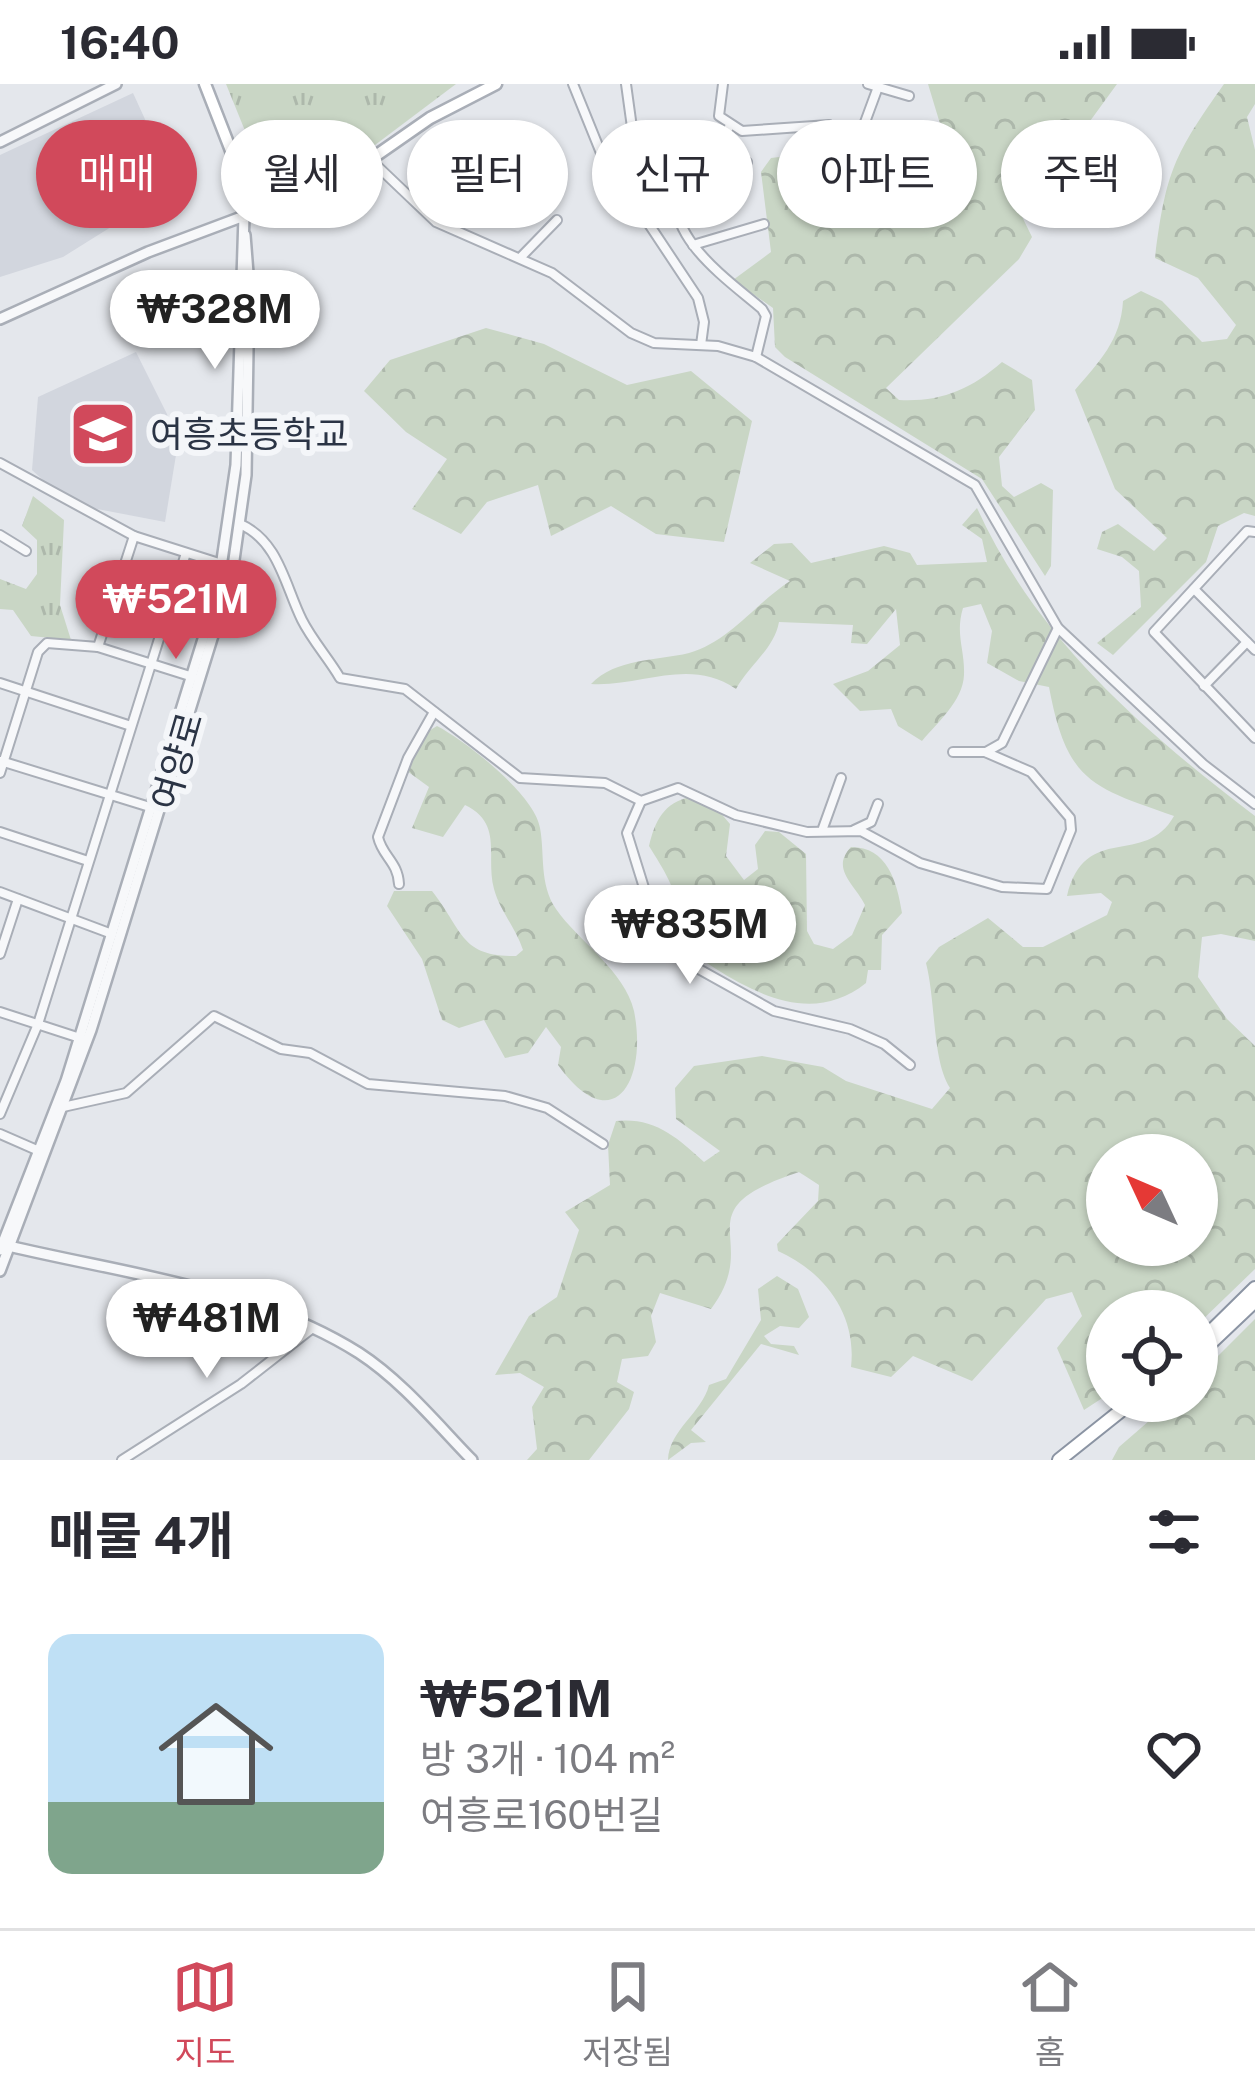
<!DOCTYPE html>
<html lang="ko">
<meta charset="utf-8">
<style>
body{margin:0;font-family:"Public Sans","Noto Sans KR",sans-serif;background:#f7f7f7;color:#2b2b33;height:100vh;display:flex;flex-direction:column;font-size:45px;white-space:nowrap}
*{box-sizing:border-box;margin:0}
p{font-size:39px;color:#7c7c81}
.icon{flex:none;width:66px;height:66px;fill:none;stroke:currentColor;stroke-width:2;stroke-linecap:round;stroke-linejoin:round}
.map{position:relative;height:1376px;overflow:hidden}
.side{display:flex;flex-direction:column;background:#fff;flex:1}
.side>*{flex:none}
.guide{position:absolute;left:36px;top:36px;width:1185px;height:108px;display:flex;gap:24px}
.needle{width:78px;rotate:314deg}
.buttons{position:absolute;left:1086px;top:1050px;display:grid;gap:24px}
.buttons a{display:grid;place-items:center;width:132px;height:132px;border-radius:50%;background:#fff;box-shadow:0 3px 9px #0004;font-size:60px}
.price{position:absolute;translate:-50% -102px;padding:0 27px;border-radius:42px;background:#fff;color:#222;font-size:39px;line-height:78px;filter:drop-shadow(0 3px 6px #0008)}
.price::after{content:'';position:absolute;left:50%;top:72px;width:36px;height:27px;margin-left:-18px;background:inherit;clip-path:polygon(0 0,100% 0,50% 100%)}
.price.on{background:#d1495b;color:#fff}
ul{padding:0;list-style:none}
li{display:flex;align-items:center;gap:36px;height:300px;padding:0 48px}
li+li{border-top:3px solid #e1e1e2}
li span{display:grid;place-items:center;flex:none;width:336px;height:240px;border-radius:24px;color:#555}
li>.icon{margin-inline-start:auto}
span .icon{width:144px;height:144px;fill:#fffc;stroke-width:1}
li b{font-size:51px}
h2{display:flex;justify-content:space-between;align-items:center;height:144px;padding:0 48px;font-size:51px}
.chip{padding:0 42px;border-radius:54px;background:#fff;box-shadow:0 3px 9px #0004;font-size:42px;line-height:108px}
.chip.on{background:#d1495b;color:#fff}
.status{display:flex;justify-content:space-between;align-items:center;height:84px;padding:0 60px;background:#fff;direction:ltr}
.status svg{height:33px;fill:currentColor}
.tabs{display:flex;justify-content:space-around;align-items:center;height:168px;border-top:3px solid #e1e1e2;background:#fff;font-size:33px;color:#7c7c81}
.tabs a{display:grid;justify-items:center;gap:6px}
.tabs .on{color:#d1495b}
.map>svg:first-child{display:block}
.built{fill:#d2d6de}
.forest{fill:url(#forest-crowns);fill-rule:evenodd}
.park{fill:url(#park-tufts)}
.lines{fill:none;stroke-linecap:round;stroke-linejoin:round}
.minor-casing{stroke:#a9aeb7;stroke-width:12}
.tertiary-casing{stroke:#a9aeb7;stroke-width:14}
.secondary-casing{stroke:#a9aeb7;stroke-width:15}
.trunk-casing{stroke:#8b94a3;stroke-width:16}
.minor{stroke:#f7f8fa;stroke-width:8}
.tertiary{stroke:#f7f8fa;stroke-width:9}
.secondary{stroke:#fff;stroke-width:10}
.trunk{stroke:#fff;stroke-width:12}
.labels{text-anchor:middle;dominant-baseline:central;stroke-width:12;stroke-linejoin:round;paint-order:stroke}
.poi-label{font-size:36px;fill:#2b3445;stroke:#f4f6f9;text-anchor:start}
.street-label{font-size:36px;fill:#2b3445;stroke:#f4f6f9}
</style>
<div class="status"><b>16:40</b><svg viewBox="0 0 49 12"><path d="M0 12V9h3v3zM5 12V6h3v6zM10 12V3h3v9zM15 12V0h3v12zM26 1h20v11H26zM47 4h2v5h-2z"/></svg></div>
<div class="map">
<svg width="1255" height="1376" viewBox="0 0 1255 1376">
<defs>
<pattern id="forest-crowns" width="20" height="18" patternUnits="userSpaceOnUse" patternTransform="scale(3)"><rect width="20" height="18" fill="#c9d6c5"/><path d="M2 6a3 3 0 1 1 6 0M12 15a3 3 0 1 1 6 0" fill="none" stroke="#adb8ab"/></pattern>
<pattern id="park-tufts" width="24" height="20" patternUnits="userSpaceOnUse" patternTransform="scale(3)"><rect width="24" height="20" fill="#c9d6c5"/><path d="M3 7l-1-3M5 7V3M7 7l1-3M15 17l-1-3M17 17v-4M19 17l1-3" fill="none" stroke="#adb8ab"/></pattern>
</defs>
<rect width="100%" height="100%" fill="#e4e7ec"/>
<g class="built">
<path d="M133,9L165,79L116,98L127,133L63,173L0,193V71Z"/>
<path d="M136,268L167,330L176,371L165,438L92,424L55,407L32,386L38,313Z"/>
</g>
<g class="forest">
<path d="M928,0H1117L1061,77L1012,112L1032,153L1019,175L886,304L899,316C941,318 970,306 1002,278L1032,296L1035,326L999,373L1002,402L1014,413L1041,399L1053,406L1051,482L1045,492L982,395L785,273L775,263L773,224L733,196L771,168L761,88L771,74L803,70C848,114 864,109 920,86L941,43Z"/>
<path d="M1224,0H1255V20L1247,33L1255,66V432L1244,429L1218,442L1206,478L1113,571L1097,559L1141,523L1139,487L1122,473L1097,465L1102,448L1118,440L1154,467L1167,454L1115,405L1075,306C1099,278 1121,256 1123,217L1141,207L1162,217L1202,258L1227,255L1236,241L1198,194L1155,174C1166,87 1174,71 1224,0Z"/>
<path d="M486,244L544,260L627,301L691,287L752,337L724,458L656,450L611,422L551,452L538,401L487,418L461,450L412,425L447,375L406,348L364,307L390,276Z"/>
<path d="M977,424C1036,554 1143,647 1255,732V857L1221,850L1202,853L1198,893L1227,935L1255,962V1185L1197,1241V1227H1107V1311L1084,1326L1057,1264L1082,1232L1072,1208L1046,1215L972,1297L913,1272L891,1293L851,1283C857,1231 825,1188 778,1167L777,1160L818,1117L819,1101L799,1088C678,1128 765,1153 711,1225L660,1209L651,1232L656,1258L648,1272L622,1275L617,1298L634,1308L629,1325L589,1376H527L537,1365L532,1323L544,1303L520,1289L495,1291L529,1232L557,1213L579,1146L565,1128L610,1101L608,1061L616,1037C654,1033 677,1053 704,1078L720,1067L676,1035L675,1004L694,982L762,972L823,983L846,997L932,1025L950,1004C932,976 936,918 926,879L939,863L988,834L1023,863H1043L1107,831L1112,818L1101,809L1067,812C1085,737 1145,784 1174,732C1092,703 1067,699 1049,603L1019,597L987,579L992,547L981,520L963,524C955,550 965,566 964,591C963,617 937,639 922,657L898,642L891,625L860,627L833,600L868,587L900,561L896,525L867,560L851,559L853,541L779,538C774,565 750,580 736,605C689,573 642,603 591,600C616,574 656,577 689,569C729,558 756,519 790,497L750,479L774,460L792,459L811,479L884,462L910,469L917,481L987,478L982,455L962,441ZM1107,1071H1197V1161H1107Z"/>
<path d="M437,642C466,657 535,711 540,744C545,771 539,800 556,825C578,857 625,887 634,927C648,997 613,1057 558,981L561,963L546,943L528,969L505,974L484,936L459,944L442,936L422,875L387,822L394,807H432C463,846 460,873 516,872L523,866C516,844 500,827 494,805C485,772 504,740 465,721L443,753L412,744L429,703L407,687L427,648Z"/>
<path d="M691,713L718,726L730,740L726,772L744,796L758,785L755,761L765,747L779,748L806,770L807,847L814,860L833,865L852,851L865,821C855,800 830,785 851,763C887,763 897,797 902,829L882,851L881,886H868L866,899C801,951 728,893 671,855C687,819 668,793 649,762C655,737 664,718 691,713Z"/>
<path d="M777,1192L798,1205L809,1233L799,1244L780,1242L764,1252L771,1260L794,1262L799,1271L761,1260L691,1346L706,1358L691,1359L668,1376C669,1346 702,1329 709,1301L726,1295L761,1236L758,1205Z"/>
<path d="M1255,1235V1376H1112L1119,1363L1172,1317H1197V1293Z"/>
</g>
<g class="park">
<path d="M226,0H456L375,61L273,100L265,96Z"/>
<path d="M33,412L64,436L60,521L71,556L31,552L13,526L0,525V495L26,505L37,490V456L22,442Z"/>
</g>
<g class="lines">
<defs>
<g id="minor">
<path d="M573,0L601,69"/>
<path d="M626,0L634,58L613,86L698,214L704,238L701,261"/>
<path d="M723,0L719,32L742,47L829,41"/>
<path d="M868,0L909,12"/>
<path d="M373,78L436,138L552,189L631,249L654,259L718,262L756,273L975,401L1058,544L1203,680L1255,720"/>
<path d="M747,78L680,98C659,149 727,195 762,225L766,232L756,273"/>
<path d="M847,87L878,3"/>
<path d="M705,91L730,41"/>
<path d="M693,161L764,140"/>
<path d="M520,174L557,136"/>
<path d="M0,379L134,452L222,480"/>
<path d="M240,440C279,457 285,502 302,536C312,556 329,575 340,594L405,605L520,694L605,699L641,717L678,704L736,731L807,748L861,747L920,779L1002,803L1047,805L1071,746L1070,734L1031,688L985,668H953"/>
<path d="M1255,448L1247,447L1154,548L1255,654"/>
<path d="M0,451L26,467"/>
<path d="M1194,505L1255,566"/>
<path d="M98,563L134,452"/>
<path d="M0,599L131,642"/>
<path d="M1204,602L1247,558"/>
<path d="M986,668L1002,659L1058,544"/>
<path d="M1,677L153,724"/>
<path d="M0,689L38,568L47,559L98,563L193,593"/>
<path d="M641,717L627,749L659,852L670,869L774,927L850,945L884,960L910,981"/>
<path d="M823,744L841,694"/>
<path d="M854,746L871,738L878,720"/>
<path d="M0,748L88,777"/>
<path d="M399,800C398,778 382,772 378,753L408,674L434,628"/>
<path d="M0,808L112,850"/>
<path d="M0,870L18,815"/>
<path d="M0,928L80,954"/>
<path d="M63,1023L126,1009L214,932L281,965L310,969L368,1000L505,1012L547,1024L603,1060"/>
<path d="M0,1030L38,940L186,469"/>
<path d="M0,1050L39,1067"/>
<path d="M122,1376L241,1300L310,1246"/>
</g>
<g id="tertiary">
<path d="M0,58L116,0"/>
<path d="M0,235L148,168L244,132L236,381L217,510L66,997L0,1166"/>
<path d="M9,1162C126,1190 256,1204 359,1269C402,1297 437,1340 472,1376"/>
<path d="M0,1187L91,946L232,490L246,391L249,202L245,151"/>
</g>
<path id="secondary" d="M205,0L237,82L244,132L351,89L430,34L496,0"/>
<g id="trunk">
<path d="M1197,1261L1255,1204"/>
<path d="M1197,1272L1255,1217"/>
<path d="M1059,1376L1133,1317"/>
</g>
</defs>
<use href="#minor" class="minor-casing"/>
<use href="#tertiary" class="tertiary-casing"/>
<use href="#secondary" class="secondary-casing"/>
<use href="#trunk" class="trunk-casing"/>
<use href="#minor" class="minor"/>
<use href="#tertiary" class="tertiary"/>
<use href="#secondary" class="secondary"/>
<use href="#trunk" class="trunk"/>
</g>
<defs>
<symbol id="school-square" viewBox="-11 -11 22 22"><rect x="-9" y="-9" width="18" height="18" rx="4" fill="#d1495b" stroke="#f4f6f9"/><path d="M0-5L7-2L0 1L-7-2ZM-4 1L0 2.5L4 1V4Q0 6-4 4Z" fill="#fff"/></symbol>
</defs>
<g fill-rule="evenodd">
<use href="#school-square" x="65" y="312" width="76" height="76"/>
</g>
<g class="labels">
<g class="poi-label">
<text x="150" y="350">여흥초등학교</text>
</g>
<g class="street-label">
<text transform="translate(177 677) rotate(-74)">여양로</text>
</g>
</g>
</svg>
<div class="buttons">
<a><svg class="needle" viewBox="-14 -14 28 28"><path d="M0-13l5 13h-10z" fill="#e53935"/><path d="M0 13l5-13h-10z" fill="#7c7c81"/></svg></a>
<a><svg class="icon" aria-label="locate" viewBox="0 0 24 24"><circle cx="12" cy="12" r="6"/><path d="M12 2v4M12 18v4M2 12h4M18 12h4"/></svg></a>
</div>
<b class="price" style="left:215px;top:288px">₩328M</b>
<b class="price on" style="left:176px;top:578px">₩521M</b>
<b class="price" style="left:690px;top:903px">₩835M</b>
<b class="price" style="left:207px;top:1297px">₩481M</b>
<div class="guide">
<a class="chip on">매매</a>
<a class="chip">월세</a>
<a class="chip">필터</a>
<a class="chip">신규</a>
<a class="chip">아파트</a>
<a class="chip">주택</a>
</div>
</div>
<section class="side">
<h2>매물 4개<svg class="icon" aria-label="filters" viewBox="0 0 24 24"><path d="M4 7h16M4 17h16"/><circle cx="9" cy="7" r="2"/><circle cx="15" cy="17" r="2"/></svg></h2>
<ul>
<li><span style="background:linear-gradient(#bfe0f5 70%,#7fa58c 0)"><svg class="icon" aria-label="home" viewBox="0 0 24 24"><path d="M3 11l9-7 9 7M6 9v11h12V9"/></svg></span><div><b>₩521M</b><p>방 3개 · 104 m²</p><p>여흥로160번길</p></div><svg class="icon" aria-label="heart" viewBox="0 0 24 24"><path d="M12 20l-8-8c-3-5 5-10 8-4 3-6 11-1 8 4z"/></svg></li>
</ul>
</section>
<nav class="tabs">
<a class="on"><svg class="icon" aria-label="map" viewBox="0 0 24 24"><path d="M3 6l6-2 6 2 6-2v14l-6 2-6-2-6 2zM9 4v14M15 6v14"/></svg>지도</a>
<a><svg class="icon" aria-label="saved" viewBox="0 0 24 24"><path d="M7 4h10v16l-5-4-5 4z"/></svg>저장됨</a>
<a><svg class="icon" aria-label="home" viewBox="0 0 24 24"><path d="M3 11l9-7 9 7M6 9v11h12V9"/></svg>홈</a>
</nav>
